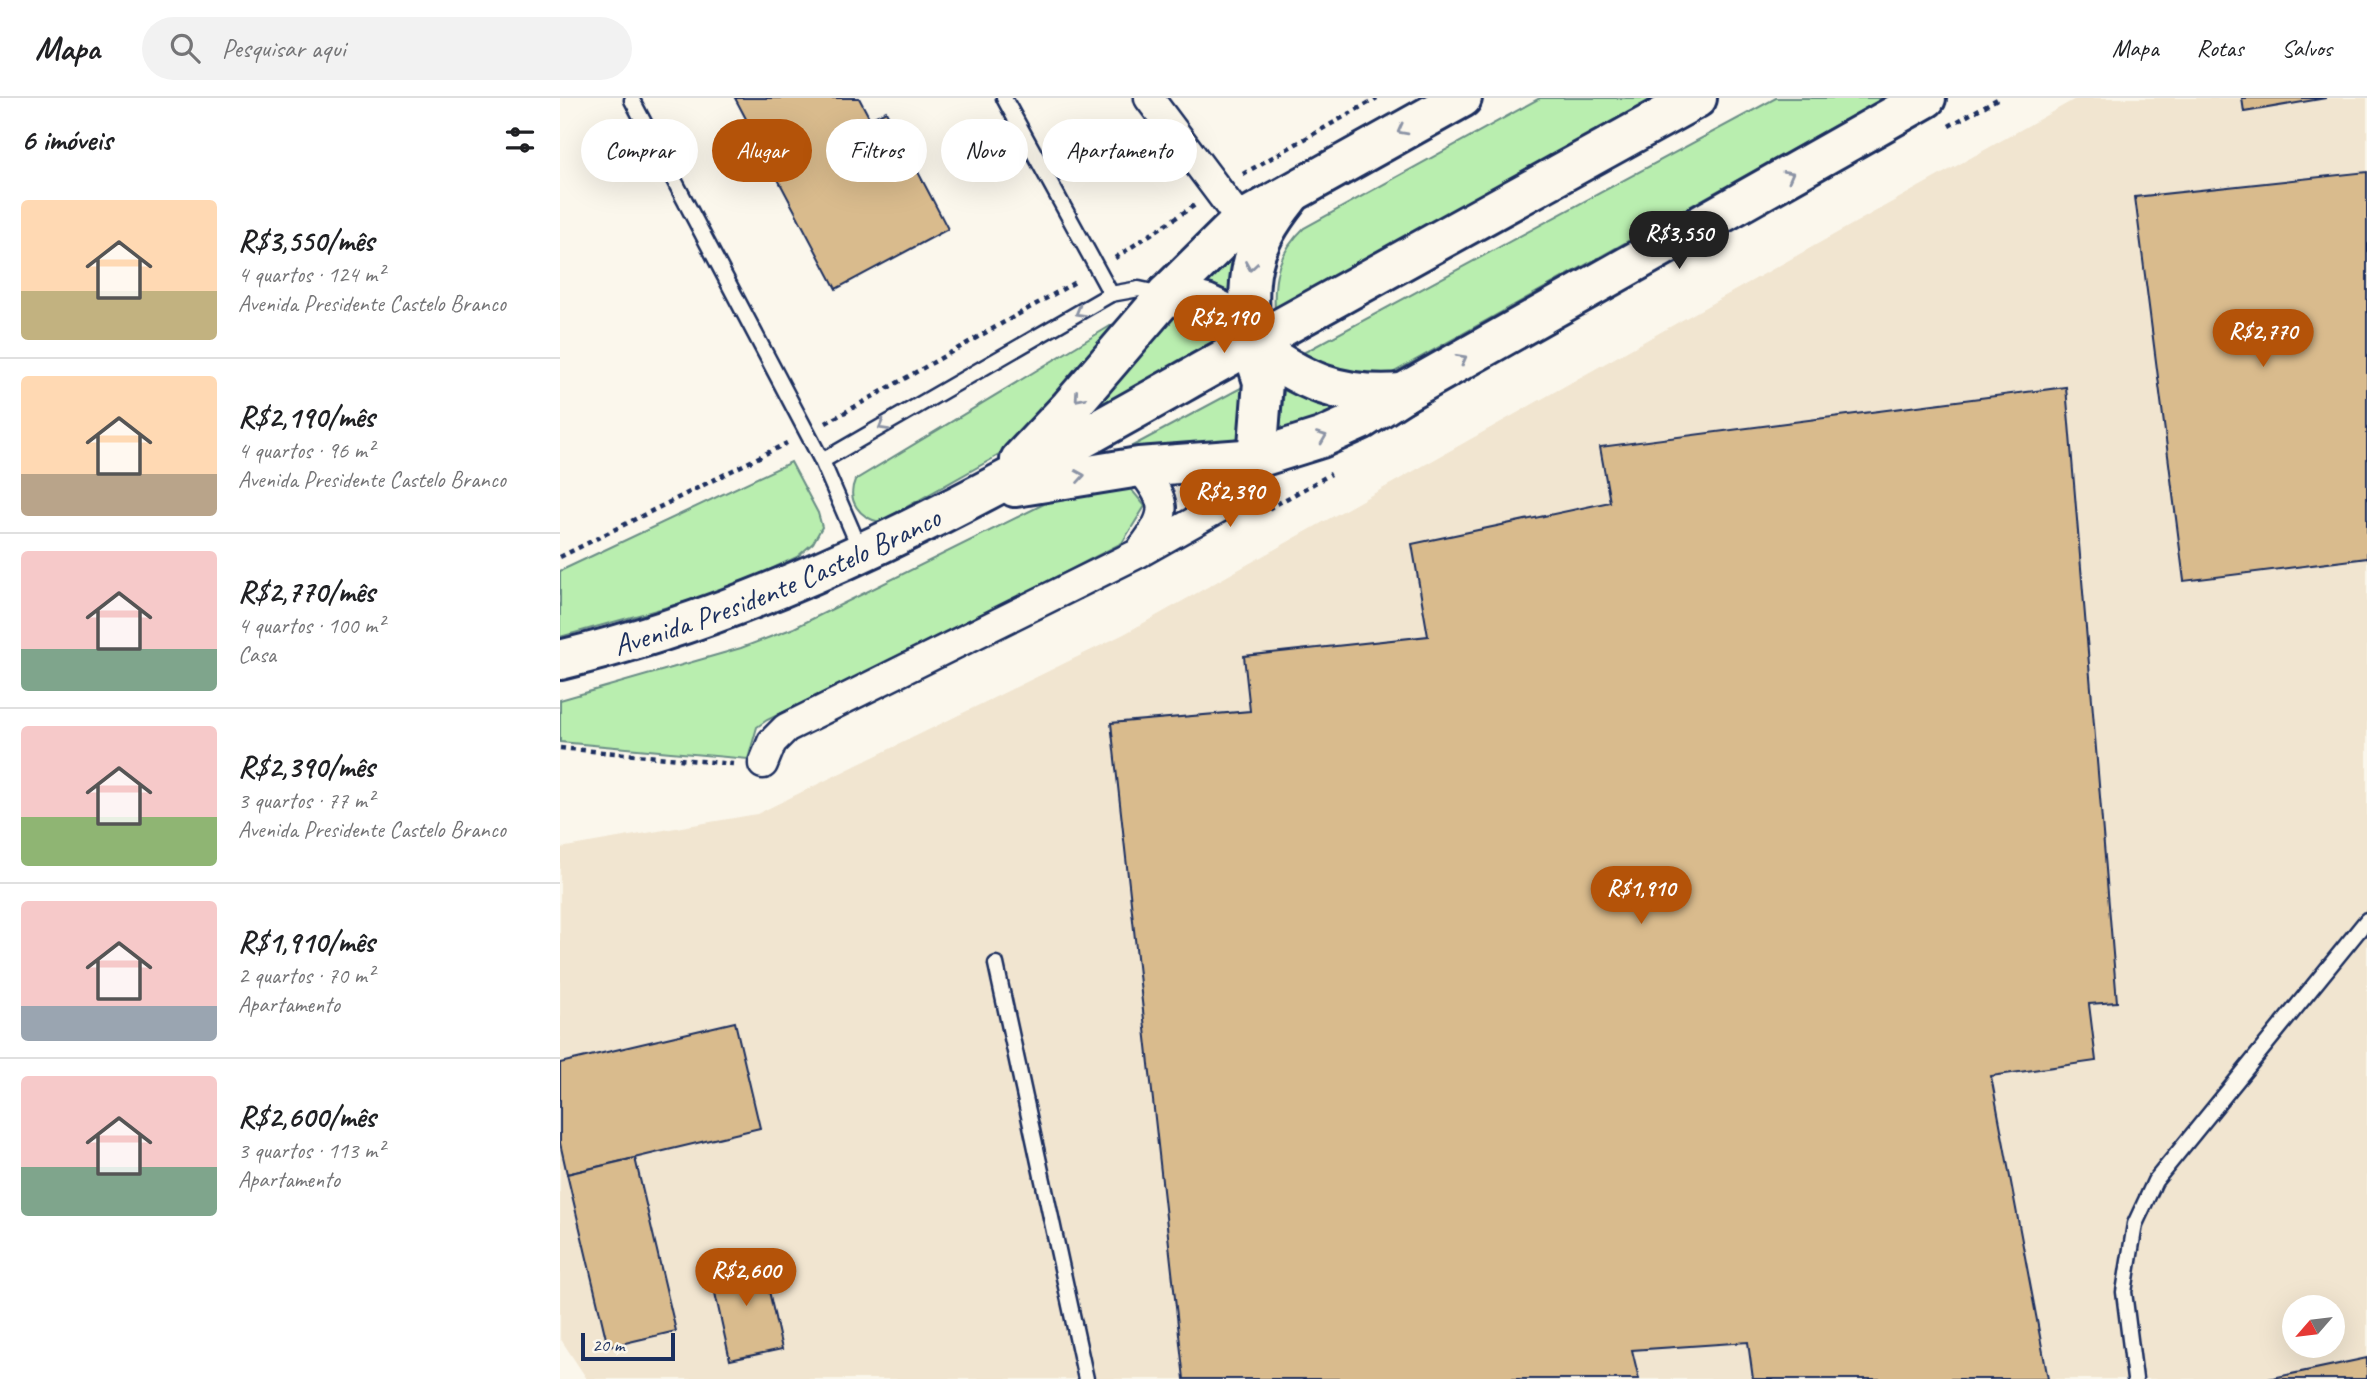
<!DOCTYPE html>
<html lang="pt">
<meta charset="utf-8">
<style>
body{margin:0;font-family:Caveat,sans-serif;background:#f2f2f2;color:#202124;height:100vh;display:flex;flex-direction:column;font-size:26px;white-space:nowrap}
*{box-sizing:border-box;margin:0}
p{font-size:23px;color:#757577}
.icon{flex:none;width:38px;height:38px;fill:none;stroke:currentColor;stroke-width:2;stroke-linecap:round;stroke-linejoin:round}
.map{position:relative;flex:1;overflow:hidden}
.drawer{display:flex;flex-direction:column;background:#fff;width:560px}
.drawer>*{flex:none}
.top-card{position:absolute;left:21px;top:21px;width:665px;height:63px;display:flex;gap:14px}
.needle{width:46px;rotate:242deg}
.fabs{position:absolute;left:1722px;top:1197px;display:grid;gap:14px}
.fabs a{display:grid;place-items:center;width:63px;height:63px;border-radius:50%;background:#fff;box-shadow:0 7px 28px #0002;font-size:35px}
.scale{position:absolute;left:21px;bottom:18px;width:94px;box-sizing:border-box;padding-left:7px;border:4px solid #1b2f5e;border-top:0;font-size:19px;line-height:24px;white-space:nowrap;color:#1b2f5e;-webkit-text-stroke:5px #fbf7ec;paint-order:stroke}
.price{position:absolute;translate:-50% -60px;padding:0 16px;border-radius:24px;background:#b45309;color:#fff;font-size:23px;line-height:46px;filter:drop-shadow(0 2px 4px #0008)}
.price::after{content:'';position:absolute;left:50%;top:42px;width:21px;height:16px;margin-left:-10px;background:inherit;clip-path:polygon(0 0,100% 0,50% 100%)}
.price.active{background:#222;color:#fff}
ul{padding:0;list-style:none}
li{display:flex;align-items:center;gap:21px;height:175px;padding:0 21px}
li+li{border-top:2px solid #e0e0e0}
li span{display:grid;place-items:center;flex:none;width:196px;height:140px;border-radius:7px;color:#555}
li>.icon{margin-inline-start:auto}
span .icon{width:84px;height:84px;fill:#fffc;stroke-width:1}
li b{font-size:30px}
h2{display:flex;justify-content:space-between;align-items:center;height:84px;padding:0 21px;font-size:30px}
.chip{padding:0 24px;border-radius:32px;background:#fff;box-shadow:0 7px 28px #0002;font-size:24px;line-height:63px}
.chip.active{background:#b45309;color:#fff}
header{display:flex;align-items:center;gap:42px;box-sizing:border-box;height:98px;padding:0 35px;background:#fff;border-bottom:2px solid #e0e0e0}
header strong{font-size:33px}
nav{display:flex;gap:38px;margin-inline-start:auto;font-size:24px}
.search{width:490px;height:63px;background:#f2f2f2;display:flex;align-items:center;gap:18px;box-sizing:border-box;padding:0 24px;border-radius:38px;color:#757577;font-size:26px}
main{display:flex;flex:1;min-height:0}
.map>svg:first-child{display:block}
.built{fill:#f1e5d0;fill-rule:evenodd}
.green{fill:#b9eeaf;stroke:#6a8e86;stroke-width:2}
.building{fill:#d9bb8d;stroke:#1b2f5e;stroke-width:2}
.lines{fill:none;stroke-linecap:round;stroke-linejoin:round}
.service-casing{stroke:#1b2f5e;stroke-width:19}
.minor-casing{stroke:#1b2f5e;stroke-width:33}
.secondary-casing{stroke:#1b2f5e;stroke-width:44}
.path{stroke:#1b2f5e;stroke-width:4.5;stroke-dasharray:5 5;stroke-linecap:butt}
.service{stroke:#fbf7ec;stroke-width:14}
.minor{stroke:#fbf7ec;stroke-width:28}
.secondary{stroke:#fbf7ec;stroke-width:38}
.oneway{stroke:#8b93a5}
.labels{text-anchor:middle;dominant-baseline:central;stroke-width:6;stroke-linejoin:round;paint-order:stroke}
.street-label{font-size:30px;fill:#1b2f5e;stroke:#fbf7ec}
</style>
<header>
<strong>Mapa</strong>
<div class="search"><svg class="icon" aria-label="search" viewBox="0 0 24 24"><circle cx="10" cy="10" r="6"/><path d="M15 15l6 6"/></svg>Pesquisar aqui</div>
<nav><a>Mapa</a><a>Rotas</a><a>Salvos</a></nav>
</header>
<main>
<section class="drawer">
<h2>6 imóveis<svg class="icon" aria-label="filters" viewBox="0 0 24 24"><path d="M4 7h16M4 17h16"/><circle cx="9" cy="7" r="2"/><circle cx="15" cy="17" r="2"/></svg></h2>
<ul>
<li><span style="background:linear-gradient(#ffd9b3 65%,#c2b280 0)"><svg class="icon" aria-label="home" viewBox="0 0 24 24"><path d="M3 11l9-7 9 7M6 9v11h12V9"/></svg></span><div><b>R$3,550/mês</b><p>4 quartos · 124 m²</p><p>Avenida Presidente Castelo Branco</p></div></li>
<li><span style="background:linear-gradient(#ffd9b3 70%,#b9a48a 0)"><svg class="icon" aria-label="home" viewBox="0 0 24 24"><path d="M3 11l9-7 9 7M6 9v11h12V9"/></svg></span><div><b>R$2,190/mês</b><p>4 quartos · 96 m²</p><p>Avenida Presidente Castelo Branco</p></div></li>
<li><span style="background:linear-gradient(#f6c9c9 70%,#7fa58c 0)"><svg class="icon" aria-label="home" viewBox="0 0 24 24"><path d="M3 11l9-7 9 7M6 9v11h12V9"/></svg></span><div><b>R$2,770/mês</b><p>4 quartos · 100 m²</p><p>Casa</p></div></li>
<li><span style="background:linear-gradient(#f6c9c9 65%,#8fb573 0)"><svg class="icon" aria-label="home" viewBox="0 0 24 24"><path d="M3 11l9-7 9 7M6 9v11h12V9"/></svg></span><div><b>R$2,390/mês</b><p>3 quartos · 77 m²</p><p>Avenida Presidente Castelo Branco</p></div></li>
<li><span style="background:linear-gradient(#f6c9c9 75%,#9aa5b1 0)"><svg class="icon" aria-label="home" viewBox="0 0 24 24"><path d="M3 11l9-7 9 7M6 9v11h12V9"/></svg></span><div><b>R$1,910/mês</b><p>2 quartos · 70 m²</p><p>Apartamento</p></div></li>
<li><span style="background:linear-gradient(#f6c9c9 65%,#7fa58c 0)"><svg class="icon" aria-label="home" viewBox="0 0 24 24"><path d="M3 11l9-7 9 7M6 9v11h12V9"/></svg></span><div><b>R$2,600/mês</b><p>3 quartos · 113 m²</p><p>Apartamento</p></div></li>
</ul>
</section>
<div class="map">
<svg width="1807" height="1281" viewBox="0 0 1807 1281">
<rect width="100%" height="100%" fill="#fbf7ec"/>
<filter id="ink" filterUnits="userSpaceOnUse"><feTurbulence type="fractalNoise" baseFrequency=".0143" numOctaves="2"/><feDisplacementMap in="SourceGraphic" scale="14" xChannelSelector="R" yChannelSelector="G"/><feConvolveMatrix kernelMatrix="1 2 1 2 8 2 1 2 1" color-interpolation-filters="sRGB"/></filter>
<g filter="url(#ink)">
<path class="built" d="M1517,0H1807V1281H27L0,1240V750L197,716L564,536ZM1734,1209H1773V1248H1734Z"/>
<g class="green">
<path d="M980,0H1098L715,212C713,178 719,154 744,130Z"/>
<path d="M1216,0H1324L827,278L810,281L755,267L743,255Z"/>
<path d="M694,133L680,212L633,189Z"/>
<path d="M611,211L649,225L665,240L519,320Z"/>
<path d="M570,216L455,348L320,424C300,420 286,403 295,382Z"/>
<path d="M692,284L689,344L550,360Z"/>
<path d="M725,285L803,310L718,347Z"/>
<path d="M231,364L258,415L262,429L253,445L237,459L196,478L136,501L0,539V473Z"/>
<path d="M688,376L631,414L618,377Z"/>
<path d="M556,390L571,391L585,408L562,445L384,537L207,622L197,629L188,661L0,644V602L181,550L234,530L486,405L533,391Z"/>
</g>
<g class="building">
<path d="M175,0H299L310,21L326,13L388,131L276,191Z"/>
<path d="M1682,0H1766L1684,14Z"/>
<path d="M1807,74V460L1624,483L1575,99Z"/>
<path d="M1506,289L1557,904L1529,906L1536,963L1431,978L1488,1281H1193L1188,1244L1072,1252L1079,1281H624L551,625L690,613L684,558L868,538L852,446L1050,404L1040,349Z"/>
<path d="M175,924L200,1030L7,1076L0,1045V965Z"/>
<path d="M75,1060L116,1233L48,1249L7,1076Z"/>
<path d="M201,1157L222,1251L170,1262L149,1168Z"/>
<path d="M1807,1260V1281H1708Z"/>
</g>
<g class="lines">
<defs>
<g id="service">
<path d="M444,0L551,196"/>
<path d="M72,2L262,363L300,451"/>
<path d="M262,363L551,196L579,191L602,196"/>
<path d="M436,866L526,1281"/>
<path d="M1575,1281L1564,1194L1575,1126L1595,1083L1807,822"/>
</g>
<g id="minor">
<path d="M589,0L681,123"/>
<path d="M579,369C607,404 610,414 582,450"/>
<path d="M203,666L212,644L226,630L577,456L664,407L694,381L697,360"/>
</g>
<g id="secondary">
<path d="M729,99C686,153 687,179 691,246C745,283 776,300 843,295"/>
<path d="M607,196L646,206L663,214L691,246L703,284L697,360"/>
<path d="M460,362L510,309L607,196L681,123L902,0"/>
<path d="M455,389L579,369L697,360L761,340L801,322L843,295L1366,0"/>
<path id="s1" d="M0,562C234,507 442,386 650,269C812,178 975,89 1137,0"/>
</g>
</defs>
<use href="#service" class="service-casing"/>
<use href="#minor" class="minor-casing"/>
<use href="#secondary" class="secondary-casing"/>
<g class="path">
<path d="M1389,28L1439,0"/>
<path d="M683,76L817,0"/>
<path d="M555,160L635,107"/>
<path d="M266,325L517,183"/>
<path d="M708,411L771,376"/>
<path d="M0,459L227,345"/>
<path d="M0,650L173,666"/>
</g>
<use href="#service" class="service"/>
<use href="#minor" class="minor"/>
<use href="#secondary" class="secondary"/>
</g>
<defs><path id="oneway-chevron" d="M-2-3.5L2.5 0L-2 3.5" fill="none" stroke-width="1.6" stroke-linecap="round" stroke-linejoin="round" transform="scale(1.75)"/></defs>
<g class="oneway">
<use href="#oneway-chevron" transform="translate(842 32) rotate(152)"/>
<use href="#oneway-chevron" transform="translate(1229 77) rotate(-29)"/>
<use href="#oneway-chevron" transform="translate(691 168) rotate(99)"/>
<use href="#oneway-chevron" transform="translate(520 214) rotate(150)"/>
<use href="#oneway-chevron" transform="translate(902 261) rotate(-29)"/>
<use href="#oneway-chevron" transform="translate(519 299) rotate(131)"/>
<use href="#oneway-chevron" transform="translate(323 328) rotate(150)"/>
<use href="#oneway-chevron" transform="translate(762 339) rotate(-22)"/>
<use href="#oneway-chevron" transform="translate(520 378) rotate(-9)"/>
</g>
</g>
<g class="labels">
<g class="street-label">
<text stroke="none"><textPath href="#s1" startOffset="231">Avenida Presidente Castelo Branco</textPath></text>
</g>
</g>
</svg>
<div class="fabs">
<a><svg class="needle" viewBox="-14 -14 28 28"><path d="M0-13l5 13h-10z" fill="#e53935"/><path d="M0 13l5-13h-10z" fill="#757577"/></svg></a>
</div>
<div class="scale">20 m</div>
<b class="price active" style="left:1119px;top:173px">R$3,550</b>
<b class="price" style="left:664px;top:257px">R$2,190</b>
<b class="price" style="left:1703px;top:271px">R$2,770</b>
<b class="price" style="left:670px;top:431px">R$2,390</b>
<b class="price" style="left:1081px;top:828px">R$1,910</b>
<b class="price" style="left:186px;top:1210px">R$2,600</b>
<div class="top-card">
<a class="chip">Comprar</a>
<a class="chip active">Alugar</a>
<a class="chip">Filtros</a>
<a class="chip">Novo</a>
<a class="chip">Apartamento</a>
</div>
</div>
</main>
